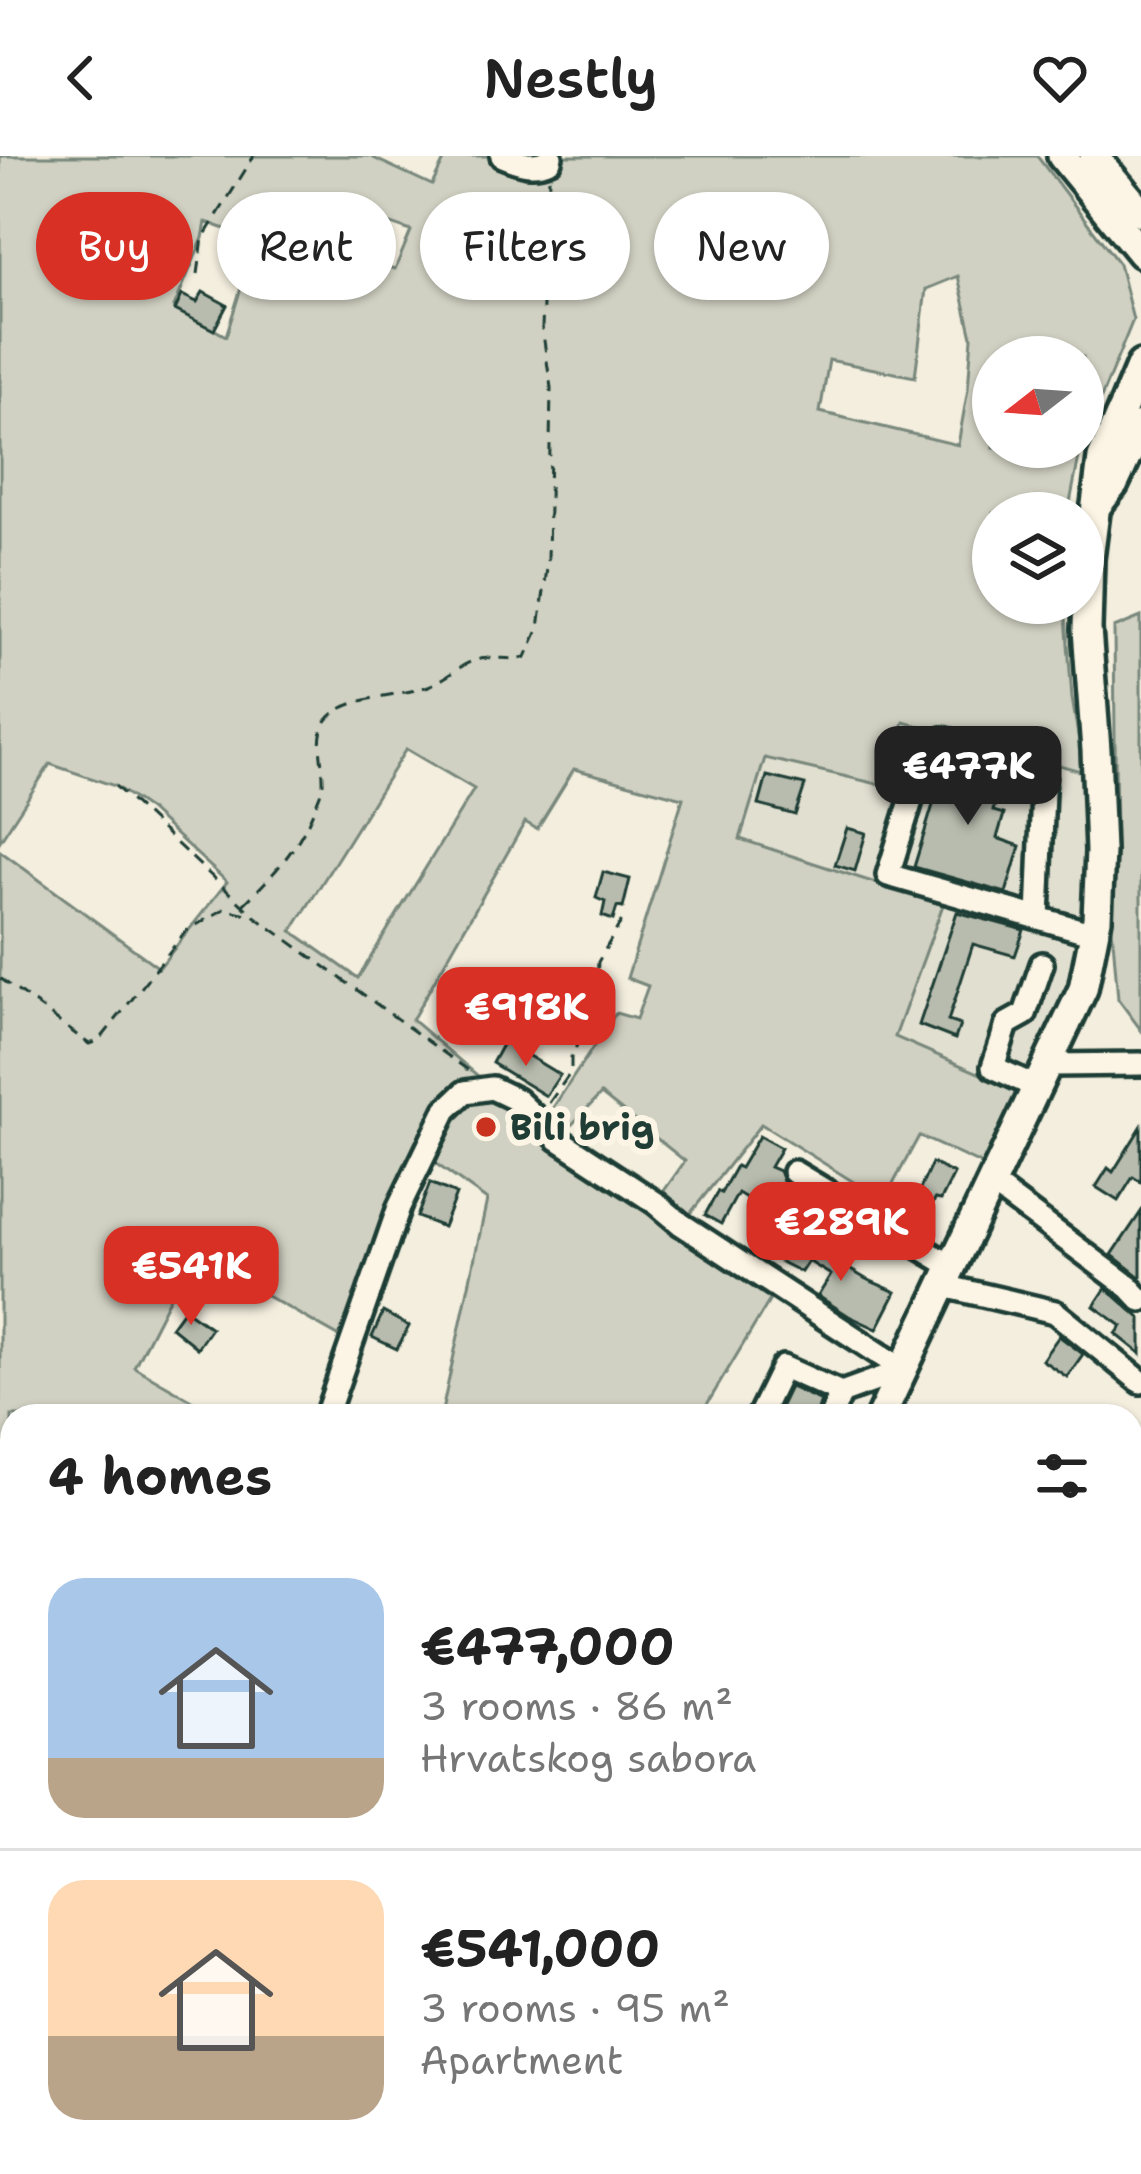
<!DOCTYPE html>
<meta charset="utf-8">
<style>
body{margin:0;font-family:"Shantell Sans",sans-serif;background:#f6f6f6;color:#222;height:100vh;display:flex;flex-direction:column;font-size:45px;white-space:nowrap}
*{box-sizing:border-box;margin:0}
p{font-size:39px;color:#767676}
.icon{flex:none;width:66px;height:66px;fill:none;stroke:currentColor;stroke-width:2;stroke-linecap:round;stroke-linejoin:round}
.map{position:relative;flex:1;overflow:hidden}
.side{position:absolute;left:0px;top:1248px;width:1143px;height:771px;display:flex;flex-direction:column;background:#fff;border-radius:36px 36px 0 0;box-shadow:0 3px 9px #0004}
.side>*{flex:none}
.guide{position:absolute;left:36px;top:36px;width:1071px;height:108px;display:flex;gap:24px}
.needle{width:78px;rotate:253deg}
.controls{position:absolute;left:972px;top:180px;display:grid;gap:24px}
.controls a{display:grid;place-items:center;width:132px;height:132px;border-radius:50%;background:#fff;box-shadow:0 3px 9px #0004;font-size:60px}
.price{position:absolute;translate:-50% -102px;padding:0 27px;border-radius:24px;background:#d93025;color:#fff;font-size:39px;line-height:78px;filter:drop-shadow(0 3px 6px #0008)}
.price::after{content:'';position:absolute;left:50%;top:72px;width:36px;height:27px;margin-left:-18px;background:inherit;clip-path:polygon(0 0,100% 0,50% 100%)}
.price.on{background:#222;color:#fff}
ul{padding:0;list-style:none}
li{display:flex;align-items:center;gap:36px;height:300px;padding:0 48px}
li+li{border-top:3px solid #e0e0e0}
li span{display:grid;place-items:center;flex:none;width:336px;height:240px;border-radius:36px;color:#555}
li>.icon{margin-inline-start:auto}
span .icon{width:144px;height:144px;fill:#fffc;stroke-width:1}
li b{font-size:51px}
h2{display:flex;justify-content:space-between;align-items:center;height:144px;padding:0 48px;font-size:51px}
.tag{padding:0 42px;border-radius:54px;background:#fff;box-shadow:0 3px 9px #0004;font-size:42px;line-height:108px}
.tag.on{background:#d93025;color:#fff}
header{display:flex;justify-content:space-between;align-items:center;height:156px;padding:0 48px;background:#fff;font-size:54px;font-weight:600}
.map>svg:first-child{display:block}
.built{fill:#e1dfd0}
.green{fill:#d0d1c2;stroke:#78877b;stroke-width:3;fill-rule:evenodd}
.building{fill:#b8bcae;stroke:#1f3d34;stroke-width:3}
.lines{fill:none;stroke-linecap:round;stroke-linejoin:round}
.minor-casing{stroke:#1f3d34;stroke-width:30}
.major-casing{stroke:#1f3d34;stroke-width:36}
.path{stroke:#1f3d34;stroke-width:3;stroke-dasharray:12 9;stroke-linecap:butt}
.minor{stroke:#fcf5e5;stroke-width:21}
.major{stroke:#fcf5e5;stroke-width:27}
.poi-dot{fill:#c8321e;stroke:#fcf5e5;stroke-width:4.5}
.labels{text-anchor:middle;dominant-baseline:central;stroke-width:12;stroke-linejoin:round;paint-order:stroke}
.poi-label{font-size:36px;font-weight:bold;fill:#1f3d34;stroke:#fcf5e5;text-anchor:start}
</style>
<header><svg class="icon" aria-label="back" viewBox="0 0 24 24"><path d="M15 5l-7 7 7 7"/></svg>Nestly<svg class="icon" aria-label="heart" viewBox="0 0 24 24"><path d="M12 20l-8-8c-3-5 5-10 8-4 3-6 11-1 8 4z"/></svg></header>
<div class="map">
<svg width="1141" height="2018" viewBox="0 0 1141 2018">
<rect width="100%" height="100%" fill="#f3eede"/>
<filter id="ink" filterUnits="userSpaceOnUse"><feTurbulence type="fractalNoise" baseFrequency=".00833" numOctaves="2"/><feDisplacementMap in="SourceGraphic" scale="24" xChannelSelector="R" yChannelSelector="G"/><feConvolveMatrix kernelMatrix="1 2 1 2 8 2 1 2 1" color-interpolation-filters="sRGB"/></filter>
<g filter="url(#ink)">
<g class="built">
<path d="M903,566L1084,616L1097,763L1034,941L894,881L740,684L765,601L881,629Z"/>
<path d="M925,2007H1062L1075,2018H928Z"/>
</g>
<g class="green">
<path d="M0,0H369L432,29L446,0H1037L1119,108L1133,164L1083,286V201H993V291H1081L1068,357H993V447H1065L1072,542L1084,616L904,566L882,629L765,602L740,683L943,749L895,881L1034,941L998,1016L919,980L884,1045L761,968L682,1068L777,1132L700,1260H441L487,1044L425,1000L349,1186L192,1098L134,1211L219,1260H12V1874L0,1892V695L159,812L227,726L148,653L115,630L50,608L0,685ZM332,47L411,75L395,113L314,91ZM206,66L256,84L226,180L174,151L203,82ZM958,120L972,181L968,233L958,289L820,256L829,204L915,221L926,133ZM406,593L474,633L358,822L292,775ZM574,613L683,642L627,822L648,830L636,863L616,857L550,956L492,932L412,864L525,666L537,673ZM601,938L685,1005L656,1046L559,982Z"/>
<path d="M1141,461V874L1118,843L1112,771L1116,697L1114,472Z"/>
</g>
<g class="building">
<path d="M203,136L227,149L214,174L175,154L182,139L197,146Z"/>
<path d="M948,600L1005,614L993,655L1004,658L997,682L1020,690L1006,737L914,711Z"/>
<path d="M767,620L805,629L795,659L759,649Z"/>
<path d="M847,672L866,677L855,715L835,709Z"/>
<path d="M603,716L630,723L623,752L617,751L613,764L602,760L605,746L596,742Z"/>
<path d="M957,756L1024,774L1015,800L973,788L948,865L960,869L955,883L919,869Z"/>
<path d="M446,843L478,858L470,874L453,866L450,871L436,865Z"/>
<path d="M504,885L560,919L546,940L492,907Z"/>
<path d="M1141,971V1026L1133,1021L1118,1045L1096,1031L1108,1012L1113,1016Z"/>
<path d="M759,980L781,992L770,1011L779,1015L785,1028L811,1044L795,1072L738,1037L721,1068L705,1059L718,1035L721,1037L736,1010L740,1012Z"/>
<path d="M932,1007L954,1018L941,1044L935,1043L929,1057L912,1051Z"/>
<path d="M430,1027L456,1038L443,1071L417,1061Z"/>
<path d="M1141,1056V1122L1112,1099Z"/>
<path d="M790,1078L866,1123L896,1136L877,1173L849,1160L818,1140L831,1119L808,1105L801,1116L775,1103Z"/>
<path d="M1106,1132L1141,1163V1198L1116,1178L1122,1170L1094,1150Z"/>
<path d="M184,1153L211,1172L197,1192L171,1171Z"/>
<path d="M383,1156L409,1170L397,1193L372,1181Z"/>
<path d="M1059,1180L1083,1198L1067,1221L1042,1204Z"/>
<path d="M790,1231L821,1245L816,1260H776Z"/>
</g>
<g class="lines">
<defs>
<g id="minor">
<path d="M502,0C519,7 533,12 550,4L551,0"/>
<path d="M1038,762L1044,609L943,583L928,590L888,719L1094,778"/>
<path d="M1050,909L1141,908"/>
<path d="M1038,932L993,911L1007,868L1025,858L1042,808"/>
<path d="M794,1016L953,1111"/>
<path d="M992,1028L1129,1131L1141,1144"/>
<path d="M944,1130L1055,1156L1141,1226"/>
<path d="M326,1260L399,1051L446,954L465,936L492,932L517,944L558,983L656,1047L681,1068L904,1214"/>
<path d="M759,1260L783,1211L841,1237"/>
<path d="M831,1260L841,1237L904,1214"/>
<path d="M1131,1470L1141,1477"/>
<path d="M1131,1588L1141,1594"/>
<path d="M1131,1738L1141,1745"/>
<path d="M1131,1876L1141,1862"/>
<path d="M0,1892L12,1874"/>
<path d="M1131,1981L1141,1989"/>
<path d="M397,2007L413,2018"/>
<path d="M1072,2007L1087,2018"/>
<path d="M86,2015L90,2018"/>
<path d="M510,2018L513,2007"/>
<path d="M749,2018L758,2007"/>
</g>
<g id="major">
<path d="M1062,0L1141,97"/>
<path d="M1094,0L1141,56"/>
<path d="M1099,347L1114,328L1141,270"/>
<path d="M881,1260L1083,833L1097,763L1100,695L1096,594L1087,473L1089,403L1102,302L1141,209"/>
<path d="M464,2018L470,2007"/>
</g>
</defs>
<use href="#minor" class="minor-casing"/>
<use href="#major" class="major-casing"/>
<g class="path">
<path d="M198,118L203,82L254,0"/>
<path d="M115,630L252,758"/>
<path d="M243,749C273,719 298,693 314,653C317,645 322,636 323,627C324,608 314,581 327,564C346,539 403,541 431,529C448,522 461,507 480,503C495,500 511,505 526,501L539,472L548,405L551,232L542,171L549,22"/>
<path d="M0,822L89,888L99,885L186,775L224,753L253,759L472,917"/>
<path d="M549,947L571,916V901L595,852L598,806L626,757"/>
</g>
<use href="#minor" class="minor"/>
<use href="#major" class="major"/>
</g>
</g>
<circle class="poi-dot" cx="486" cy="971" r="12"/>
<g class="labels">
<g class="poi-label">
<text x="510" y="971">Bili brig</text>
</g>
</g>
</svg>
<div class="controls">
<a><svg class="needle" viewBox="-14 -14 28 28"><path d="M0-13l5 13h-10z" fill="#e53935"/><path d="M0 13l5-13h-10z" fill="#767676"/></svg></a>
<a><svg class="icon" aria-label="layers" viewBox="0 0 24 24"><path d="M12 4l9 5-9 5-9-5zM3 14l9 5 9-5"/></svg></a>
</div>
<b class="price on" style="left:968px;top:672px">€477K</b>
<b class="price" style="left:526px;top:913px">€918K</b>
<b class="price" style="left:841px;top:1128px">€289K</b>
<b class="price" style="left:191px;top:1172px">€541K</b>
<div class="guide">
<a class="tag on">Buy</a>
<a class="tag">Rent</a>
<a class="tag">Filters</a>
<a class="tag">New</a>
</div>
<section class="side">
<h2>4 homes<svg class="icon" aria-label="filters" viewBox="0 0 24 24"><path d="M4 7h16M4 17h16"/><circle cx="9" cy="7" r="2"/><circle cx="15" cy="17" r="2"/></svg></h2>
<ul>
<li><span style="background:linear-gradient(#a9c7e8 75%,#b9a48a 0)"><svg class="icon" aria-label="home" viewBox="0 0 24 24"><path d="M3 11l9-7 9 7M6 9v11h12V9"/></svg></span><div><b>€477,000</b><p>3 rooms · 86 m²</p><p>Hrvatskog sabora</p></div></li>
<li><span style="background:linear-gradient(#ffd9b3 65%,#b9a48a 0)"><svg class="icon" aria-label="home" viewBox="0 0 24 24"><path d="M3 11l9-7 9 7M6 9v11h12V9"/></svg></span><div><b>€541,000</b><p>3 rooms · 95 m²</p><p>Apartment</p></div></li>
</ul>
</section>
</div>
